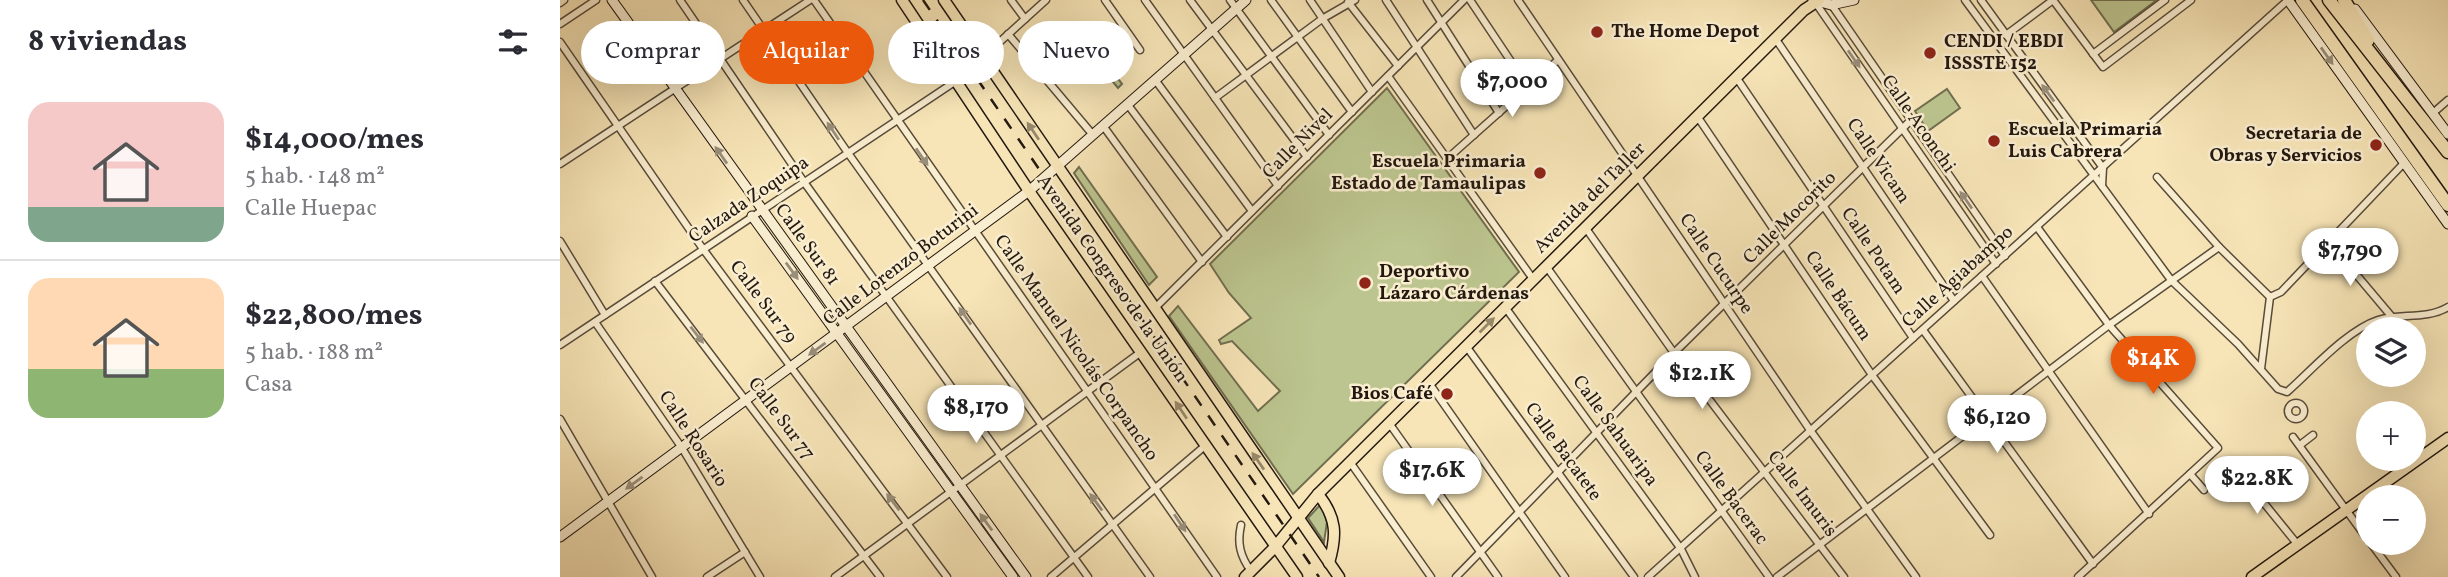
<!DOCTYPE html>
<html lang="es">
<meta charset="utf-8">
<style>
body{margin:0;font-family:Vollkorn,serif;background:#f2f2f3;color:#2b2b33;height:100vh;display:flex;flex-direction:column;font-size:26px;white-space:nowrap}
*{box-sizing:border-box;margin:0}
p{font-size:23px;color:#7c7c81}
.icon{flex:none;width:38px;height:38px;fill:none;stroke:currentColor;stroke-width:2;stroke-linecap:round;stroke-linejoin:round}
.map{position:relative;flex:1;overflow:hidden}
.side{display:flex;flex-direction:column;background:#fff;width:560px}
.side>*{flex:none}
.guide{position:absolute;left:21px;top:21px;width:665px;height:63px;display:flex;gap:14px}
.fabs{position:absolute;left:1796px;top:317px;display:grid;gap:14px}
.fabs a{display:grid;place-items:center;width:70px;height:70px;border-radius:50%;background:#fff;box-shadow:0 7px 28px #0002;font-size:35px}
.price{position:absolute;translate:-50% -60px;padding:0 16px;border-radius:24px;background:#fff;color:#222;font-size:23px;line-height:46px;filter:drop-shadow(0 2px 4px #0008)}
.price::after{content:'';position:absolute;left:50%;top:42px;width:21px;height:16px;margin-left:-10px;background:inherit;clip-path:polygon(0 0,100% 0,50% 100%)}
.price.selected{background:#ea580c;color:#fff}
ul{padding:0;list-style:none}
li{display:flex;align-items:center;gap:21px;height:175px;padding:0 28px}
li+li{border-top:2px solid #e1e1e2}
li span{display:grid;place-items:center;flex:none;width:196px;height:140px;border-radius:21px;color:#555}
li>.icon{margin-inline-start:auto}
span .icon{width:84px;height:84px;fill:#fffc;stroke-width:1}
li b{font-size:30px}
h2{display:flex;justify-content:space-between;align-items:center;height:84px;padding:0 28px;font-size:30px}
.tag{padding:0 24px;border-radius:32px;background:#fff;box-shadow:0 7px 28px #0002;font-size:24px;line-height:63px}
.tag.selected{background:#ea580c;color:#fff}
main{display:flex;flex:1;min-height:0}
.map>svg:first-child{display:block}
.green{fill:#bcc58f;stroke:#706e50;stroke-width:2}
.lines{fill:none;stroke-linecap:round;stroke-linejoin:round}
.street-casing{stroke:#584b3a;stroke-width:9}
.secondary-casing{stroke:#231810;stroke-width:11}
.primary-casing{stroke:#231810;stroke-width:13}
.highway-casing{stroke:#231810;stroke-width:15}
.street{stroke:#faeed0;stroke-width:6}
.secondary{stroke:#faeed0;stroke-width:9}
.primary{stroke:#f7e5b7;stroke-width:10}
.highway{stroke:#f7e5b7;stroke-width:12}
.rail{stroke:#231810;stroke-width:2.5;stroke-dasharray:12 12;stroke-linecap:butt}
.oneway{fill:#998e7a}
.oneway2{fill:#98896c}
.poi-dot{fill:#8f2418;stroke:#faeed0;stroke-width:2.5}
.labels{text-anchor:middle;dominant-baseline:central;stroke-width:5;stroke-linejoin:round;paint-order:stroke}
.poi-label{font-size:19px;font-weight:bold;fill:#231810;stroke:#faeed0;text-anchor:start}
.street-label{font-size:19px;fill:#231810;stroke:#faeed0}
</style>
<main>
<section class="side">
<h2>8 viviendas<svg class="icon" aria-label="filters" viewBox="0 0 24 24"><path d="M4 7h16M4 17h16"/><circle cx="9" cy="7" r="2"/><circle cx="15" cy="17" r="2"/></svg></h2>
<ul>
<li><span style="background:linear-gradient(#f6c9c9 75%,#7fa58c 0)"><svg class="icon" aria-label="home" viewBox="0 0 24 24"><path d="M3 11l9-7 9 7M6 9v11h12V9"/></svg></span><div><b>$14,000/mes</b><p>5 hab. · 148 m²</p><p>Calle Huepac</p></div></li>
<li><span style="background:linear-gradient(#ffd9b3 65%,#8fb573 0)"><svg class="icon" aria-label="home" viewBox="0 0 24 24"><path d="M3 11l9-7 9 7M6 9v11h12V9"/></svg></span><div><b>$22,800/mes</b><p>5 hab. · 188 m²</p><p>Casa</p></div></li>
</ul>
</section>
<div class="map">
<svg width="1888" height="577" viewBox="0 0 1888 577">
<rect width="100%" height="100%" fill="#f7e5b7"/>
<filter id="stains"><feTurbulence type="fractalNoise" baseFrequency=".00286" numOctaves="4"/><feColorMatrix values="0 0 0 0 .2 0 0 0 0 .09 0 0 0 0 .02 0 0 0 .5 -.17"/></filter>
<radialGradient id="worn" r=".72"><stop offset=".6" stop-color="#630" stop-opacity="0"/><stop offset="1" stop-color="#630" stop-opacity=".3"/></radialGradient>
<g class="green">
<path d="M1531,0H1597L1554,32Z"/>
<path d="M529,40L562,84L558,88L522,44Z"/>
<path d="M827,88L959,272L733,494L609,316L618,306L698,411L720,391L672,341L661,344L659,340L691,318L669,293L650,264Z"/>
<path d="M1387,89L1400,108L1368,131L1355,111Z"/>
<path d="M519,167L597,277L589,285L514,173Z"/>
<path d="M761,504L767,522L764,542L748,518Z"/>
</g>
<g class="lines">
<defs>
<g id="street">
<path d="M120,0L244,182L528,577"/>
<path d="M183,0L288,153L590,577"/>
<path d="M254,0L657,577"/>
<path d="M451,0L465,19"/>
<path d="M545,0L580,50"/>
<path d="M585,0L718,186"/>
<path d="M630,0L747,157"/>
<path d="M670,0L769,135"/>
<path d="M711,0L792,112"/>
<path d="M750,0L812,92"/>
<path d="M826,0L914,135"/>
<path d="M867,0L939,113"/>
<path d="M910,0L968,87"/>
<path d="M958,0L1250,430L1356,577"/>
<path d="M1405,0L1611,280L1678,344L1718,389L1727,392C1751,371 1787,330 1818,320C1841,313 1866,320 1888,307"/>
<path d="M1421,0L1543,168L1542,186"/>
<path d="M1493,0L1543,67L1631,0"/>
<path d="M788,2L838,66"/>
<path d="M1255,2L1436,264"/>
<path d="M0,3L4,0"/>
<path d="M1271,4L1445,256"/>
<path d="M0,24L36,0"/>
<path d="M448,34L533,135"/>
<path d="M1446,35L1493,0"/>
<path d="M1215,38L1394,301"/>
<path d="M0,42L143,249L387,577"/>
<path d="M1533,54L1605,0"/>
<path d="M423,57L486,0"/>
<path d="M828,76L973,279"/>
<path d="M1176,77L1353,338"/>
<path d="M596,81L692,211"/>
<path d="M655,98L762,19L795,0"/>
<path d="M568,105L667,237"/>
<path d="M1873,113L1888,100"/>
<path d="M1137,116L1312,375L1430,535"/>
<path d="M544,127L642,262"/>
<path d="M888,158L998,60"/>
<path d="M0,164L250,0"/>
<path d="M1597,177L1659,247L1710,297"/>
<path d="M1025,227L1114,353L1284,577"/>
<path d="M1477,227L1549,325L1658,448L1518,577"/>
<path d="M0,241L45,315"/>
<path d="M1768,241L1832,317"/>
<path d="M986,266L1209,577"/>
<path d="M1422,276L1589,514"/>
<path d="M95,281L320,577"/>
<path d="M945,307L1121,549L1135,577"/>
<path d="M595,308L904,0"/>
<path d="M35,322L122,448L200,577"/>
<path d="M1363,330L1533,564"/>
<path d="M0,345L396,81"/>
<path d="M906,346L1074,577"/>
<path d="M1701,369L1710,297L1721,292L1844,163"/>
<path d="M869,383L1005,577"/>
<circle cx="1736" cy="411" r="8"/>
<path d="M0,419L92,577"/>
<path d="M829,423L938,577"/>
<path d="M1733,437L1808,540"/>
<path d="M1740,445L1753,435"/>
<path d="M790,462L871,577"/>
<path d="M1678,471L1738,545"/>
<path d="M1630,474L1644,490"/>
<path d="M681,525C677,543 680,556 691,571"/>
<path d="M1810,542L1836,577"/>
<path d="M147,577L185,552"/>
<path d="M275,577L581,352"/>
<path d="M491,577L646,445"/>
<path d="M896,577L1114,353L1351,120"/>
<path d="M1088,577L1728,0"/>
<path d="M1217,577L1549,325L1659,247"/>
</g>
<g id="secondary">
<path d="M52,0L466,577"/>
<path d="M1253,0L1271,5L1294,0"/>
<path d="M1728,0L1888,224"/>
<path d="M1795,9L1888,134"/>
<path d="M192,216L453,577"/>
<path d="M0,537L469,191L686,0"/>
</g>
<g id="primary">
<path d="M342,0L469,191L737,577"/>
<path d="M384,0L779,577"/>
<path d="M758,494C777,518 777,535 769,563"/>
<path d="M685,577L715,547L758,494L1244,10L1259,0"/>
<path d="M1692,577L1888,438"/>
</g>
<g id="highway">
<path d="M1742,0L1888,205"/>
<path d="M1769,0L1888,152"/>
<path d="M1784,0L1808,40"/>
</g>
</defs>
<use href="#street" class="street-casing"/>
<use href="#secondary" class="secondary-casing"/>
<use href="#primary" class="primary-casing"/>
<use href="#highway" class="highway-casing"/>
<use href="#street" class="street"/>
<use href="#secondary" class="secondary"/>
<use href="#primary" class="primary"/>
<use href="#highway" class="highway"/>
<path class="rail" d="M363,0L759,577"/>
</g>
<defs><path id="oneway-solid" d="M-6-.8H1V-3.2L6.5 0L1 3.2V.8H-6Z" transform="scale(1.75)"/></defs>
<g class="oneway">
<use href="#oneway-solid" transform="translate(1767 56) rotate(55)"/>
<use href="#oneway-solid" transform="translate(1294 59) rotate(55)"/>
<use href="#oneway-solid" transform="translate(1488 93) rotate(-126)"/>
<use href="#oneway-solid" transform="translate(273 131) rotate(-124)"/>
<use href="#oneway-solid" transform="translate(161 155) rotate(-125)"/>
<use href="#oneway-solid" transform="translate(362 157) rotate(55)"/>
<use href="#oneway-solid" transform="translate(1406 200) rotate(-125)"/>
<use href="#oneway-solid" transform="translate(232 271) rotate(54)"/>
<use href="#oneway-solid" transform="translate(405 316) rotate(-125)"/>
<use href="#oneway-solid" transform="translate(137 335) rotate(52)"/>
<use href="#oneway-solid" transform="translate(257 349) rotate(144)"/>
<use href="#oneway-solid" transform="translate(74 483) rotate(144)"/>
<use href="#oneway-solid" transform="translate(333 502) rotate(-127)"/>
<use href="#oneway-solid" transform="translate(536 502) rotate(-126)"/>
<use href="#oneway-solid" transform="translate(426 522) rotate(-126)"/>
<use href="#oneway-solid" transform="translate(620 523) rotate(56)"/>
</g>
<g class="oneway2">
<use href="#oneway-solid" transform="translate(473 131) rotate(-124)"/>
<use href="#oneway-solid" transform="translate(927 325) rotate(-45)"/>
<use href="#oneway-solid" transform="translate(621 410) rotate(-124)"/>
<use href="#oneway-solid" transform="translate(698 461) rotate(-125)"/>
</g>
<g class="poi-dot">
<circle cx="1037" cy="32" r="7"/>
<circle cx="1370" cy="53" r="7"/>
<circle cx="1434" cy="141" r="7"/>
<circle cx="1816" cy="145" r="7"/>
<circle cx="980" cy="173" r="7"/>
<circle cx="805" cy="283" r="7"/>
<circle cx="887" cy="394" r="7"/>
</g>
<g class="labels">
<g class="poi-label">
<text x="1051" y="32">The Home Depot</text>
<text x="1384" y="42">CENDI / EBDI<tspan x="1384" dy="22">ISSSTE 152</tspan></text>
<text x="1448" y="130">Escuela Primaria<tspan x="1448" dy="22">Luis Cabrera</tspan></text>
<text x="1802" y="134" text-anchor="end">Secretaria de<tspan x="1802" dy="22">Obras y Servicios</tspan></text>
<text x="966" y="162" text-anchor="end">Escuela Primaria<tspan x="966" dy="22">Estado de Tamaulipas</tspan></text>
<text x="819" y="272">Deportivo<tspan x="819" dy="22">Lázaro Cárdenas</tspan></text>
<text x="873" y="394" text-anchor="end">Bios Café</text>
</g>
<g class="street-label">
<text transform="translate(1358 124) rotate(55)">Calle Aconchi</text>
<text transform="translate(738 144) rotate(-45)">Calle Nivel</text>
<text transform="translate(1318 161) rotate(56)">Calle Vicam</text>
<text transform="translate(1030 198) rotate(-45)">Avenida del Taller</text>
<text transform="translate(189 200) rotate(-34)">Calzada Zoquipa</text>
<text transform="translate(1230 218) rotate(-45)">Calle Mocorito</text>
<text transform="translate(247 245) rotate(54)">Calle Sur 81</text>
<text transform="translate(1313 251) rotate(56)">Calle Potam</text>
<text transform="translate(1156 264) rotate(56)">Calle Cucurpe</text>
<text transform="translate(341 265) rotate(-37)">Calle Lorenzo Boturini</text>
<text transform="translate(1398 277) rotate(-42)">Calle Agiabampo</text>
<text transform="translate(552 279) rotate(55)">Avenida Congreso de la Unión</text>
<text transform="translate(1278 296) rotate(56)">Calle Bácum</text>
<text transform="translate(203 302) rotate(53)">Calle Sur 79</text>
<text transform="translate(516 348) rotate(55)">Calle Manuel Nicolás Corpancho</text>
<text transform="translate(221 419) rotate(53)">Calle Sur 77</text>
<text transform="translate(1055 431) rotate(54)">Calle Sahuaripa</text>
<text transform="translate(133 439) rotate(57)">Calle Rosario</text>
<text transform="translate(1003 452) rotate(54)">Calle Bacatete</text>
<text transform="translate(1242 494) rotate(53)">Calle Imuris</text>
<text transform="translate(1171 498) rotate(54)">Calle Bacerac</text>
</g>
</g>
<rect width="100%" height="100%" filter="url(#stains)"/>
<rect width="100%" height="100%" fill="url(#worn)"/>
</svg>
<div class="fabs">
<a><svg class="icon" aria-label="layers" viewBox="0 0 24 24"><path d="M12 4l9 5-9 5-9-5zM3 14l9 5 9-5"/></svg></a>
<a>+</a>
<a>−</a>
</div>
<b class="price" style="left:952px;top:119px">$7,000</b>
<b class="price" style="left:1790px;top:288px">$7,790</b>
<b class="price selected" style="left:1593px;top:396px">$14K</b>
<b class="price" style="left:1142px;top:411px">$12.1K</b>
<b class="price" style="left:416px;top:445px">$8,170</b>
<b class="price" style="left:1437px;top:455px">$6,120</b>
<b class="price" style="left:872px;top:508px">$17.6K</b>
<b class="price" style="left:1697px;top:516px">$22.8K</b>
<div class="guide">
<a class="tag">Comprar</a>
<a class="tag selected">Alquilar</a>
<a class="tag">Filtros</a>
<a class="tag">Nuevo</a>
</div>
</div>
</main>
